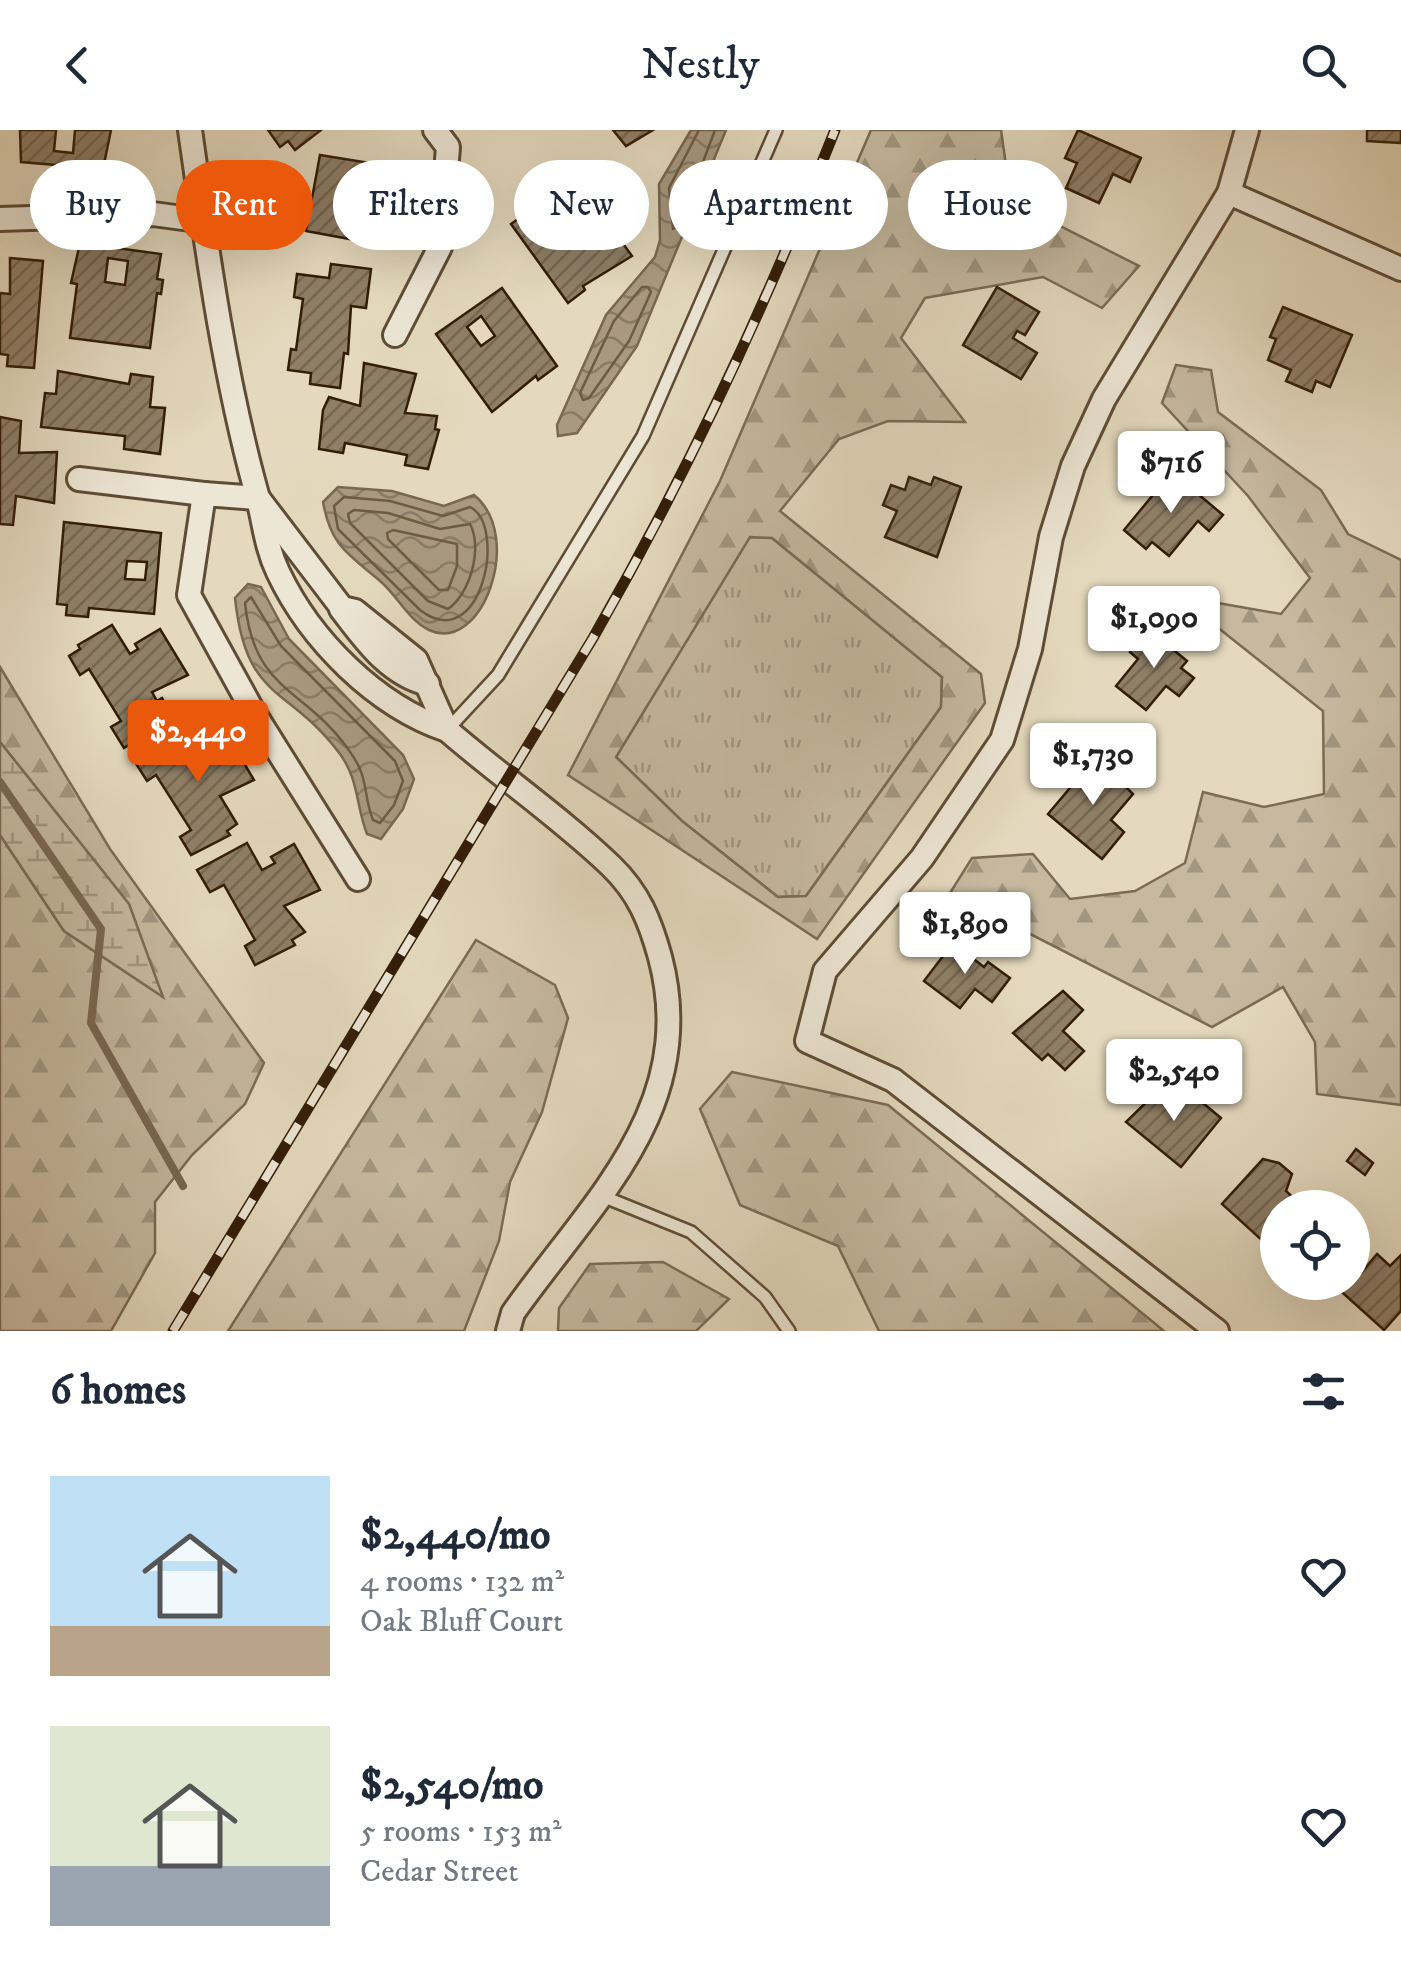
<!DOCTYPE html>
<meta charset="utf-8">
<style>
body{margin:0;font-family:"IM FELL DW Pica",serif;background:#f6f6f7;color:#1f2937;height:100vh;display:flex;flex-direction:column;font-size:38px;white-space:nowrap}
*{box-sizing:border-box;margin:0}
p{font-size:32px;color:#747a83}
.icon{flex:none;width:55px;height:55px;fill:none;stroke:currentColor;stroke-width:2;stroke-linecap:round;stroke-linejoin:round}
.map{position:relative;height:1201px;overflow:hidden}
.drawer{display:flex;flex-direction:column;background:#fff;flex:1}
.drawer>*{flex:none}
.banner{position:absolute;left:30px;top:30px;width:1342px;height:90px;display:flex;gap:20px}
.fabs{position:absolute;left:1260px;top:1060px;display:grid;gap:20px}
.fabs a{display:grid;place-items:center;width:110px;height:110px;border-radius:50%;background:#fff;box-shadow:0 10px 40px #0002;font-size:50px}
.price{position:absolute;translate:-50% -85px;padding:0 22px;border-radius:10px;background:#fff;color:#222;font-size:32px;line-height:65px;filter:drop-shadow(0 2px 5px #0008)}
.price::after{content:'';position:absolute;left:50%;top:60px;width:30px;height:22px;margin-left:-15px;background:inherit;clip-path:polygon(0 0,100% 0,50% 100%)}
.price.on{background:#ea580c;color:#fff}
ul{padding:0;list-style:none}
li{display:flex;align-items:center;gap:30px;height:250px;padding:0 50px}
li span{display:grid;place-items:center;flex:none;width:280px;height:200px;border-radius:0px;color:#555}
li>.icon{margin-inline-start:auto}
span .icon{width:120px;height:120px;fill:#fffc;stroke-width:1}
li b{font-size:42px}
h2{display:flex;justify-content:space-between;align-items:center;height:120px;padding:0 50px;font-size:42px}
.pill{padding:0 35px;border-radius:45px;background:#fff;box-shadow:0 10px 40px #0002;font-size:35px;line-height:90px}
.pill.on{background:#ea580c;color:#fff}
header{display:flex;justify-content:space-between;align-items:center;height:130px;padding:0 50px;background:#fff;font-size:45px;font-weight:600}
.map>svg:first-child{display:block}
.grass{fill:url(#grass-tufts);stroke:#7c6b54;stroke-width:2.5}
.forest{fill:url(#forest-firs);stroke:#7c6b54;stroke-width:2.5;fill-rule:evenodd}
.wetland{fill:url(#wetland-marsh);stroke:#7c6b54;stroke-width:2.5}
.water{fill:url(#water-waves);stroke:#796750;stroke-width:2.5}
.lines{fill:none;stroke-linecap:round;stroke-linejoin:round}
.shore{stroke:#6e5b44;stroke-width:2.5}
.stream{stroke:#796750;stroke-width:8}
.building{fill:url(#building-hatch);stroke:#331d08;stroke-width:2.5;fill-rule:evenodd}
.lane-casing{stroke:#5f4c36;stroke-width:16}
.street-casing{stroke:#5f4c36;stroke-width:28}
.lane{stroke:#ede6d5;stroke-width:11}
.street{stroke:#ede6d5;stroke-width:22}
.rail-casing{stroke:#331d08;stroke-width:11}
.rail{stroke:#ede6d5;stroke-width:8;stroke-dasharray:22;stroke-linecap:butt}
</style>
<header><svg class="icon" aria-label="back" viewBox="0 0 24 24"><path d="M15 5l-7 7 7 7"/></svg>Nestly<svg class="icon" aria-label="search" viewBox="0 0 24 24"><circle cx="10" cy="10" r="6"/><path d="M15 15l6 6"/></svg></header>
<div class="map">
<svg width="1401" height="1201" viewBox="0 0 1401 1201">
<defs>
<pattern id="grass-tufts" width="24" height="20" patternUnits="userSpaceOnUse" patternTransform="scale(2.5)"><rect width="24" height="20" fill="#c6b99f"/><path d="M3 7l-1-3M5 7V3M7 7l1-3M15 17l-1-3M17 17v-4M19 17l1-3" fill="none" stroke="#a19680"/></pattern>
<pattern id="forest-firs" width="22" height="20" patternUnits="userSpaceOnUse" patternTransform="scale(2.5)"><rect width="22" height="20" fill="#c6b99f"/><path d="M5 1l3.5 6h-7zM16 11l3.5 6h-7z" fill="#a19680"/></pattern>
<pattern id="wetland-marsh" width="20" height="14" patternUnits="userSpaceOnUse" patternTransform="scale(2.5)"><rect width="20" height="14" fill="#c6b99f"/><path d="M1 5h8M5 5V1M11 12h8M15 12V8" fill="none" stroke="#a19680"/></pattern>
<pattern id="water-waves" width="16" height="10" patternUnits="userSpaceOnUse" patternTransform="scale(2.5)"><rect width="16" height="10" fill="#a89980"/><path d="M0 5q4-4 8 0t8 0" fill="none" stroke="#897c67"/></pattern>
<pattern id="building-hatch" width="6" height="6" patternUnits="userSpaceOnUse" patternTransform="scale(2.5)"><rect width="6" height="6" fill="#8f7f67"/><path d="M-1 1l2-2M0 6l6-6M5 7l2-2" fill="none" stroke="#756753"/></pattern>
</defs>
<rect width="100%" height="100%" fill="#e4d9be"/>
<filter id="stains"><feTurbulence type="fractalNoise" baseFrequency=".002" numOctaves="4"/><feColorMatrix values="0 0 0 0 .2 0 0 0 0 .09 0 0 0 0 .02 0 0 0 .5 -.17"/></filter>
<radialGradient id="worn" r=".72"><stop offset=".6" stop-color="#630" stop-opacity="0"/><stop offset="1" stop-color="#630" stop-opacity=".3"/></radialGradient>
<path class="grass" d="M749,407L772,408L942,547L941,577L806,766L778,767L682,691L616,627Z"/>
<g class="forest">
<path d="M871,0H1001L1011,71L1139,136L1102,178L1043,147L925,168L901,208L965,292L888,291L839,309L780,381L981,544L985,573L817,809L568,645L720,351ZM750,407L772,408L942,547L941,577L806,766L778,767L682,691L616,627Z"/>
<path d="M1176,235L1211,240L1218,282L1321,360L1348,404L1401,430V975L1317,964L1315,912L1283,857L1212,897L950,763L972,728L1033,724L1070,769L1135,761L1185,733L1203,662L1264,677L1324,664L1323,581L1178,466L1281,484L1310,448L1248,366L1162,273Z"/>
<path d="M0,537L110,719L264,933L245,974L192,1025L155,1072V1123L111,1201H0V705L64,801L162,866L129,774L0,612Z"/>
<path d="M476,810L555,855L568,888L542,982L510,1052L499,1111L464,1201H228Z"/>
<path d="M732,942L888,975L1164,1201H879L838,1116L740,1075L700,979Z"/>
<path d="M663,1132L729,1169L696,1201H558L559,1178L590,1134Z"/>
</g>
<path class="wetland" d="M0,612L129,774L163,867L64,801L0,705Z"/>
<g class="water">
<path d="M691,0H726L637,216L577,303L558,306L557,295L606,185L655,127L660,110L659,54Z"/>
<path d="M338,357L392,361L444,376L474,365C525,406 482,525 429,500C408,490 397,465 380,451C347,423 331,416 323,372Z"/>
<path d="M248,454L261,457L289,509L403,625L414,649L403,679L381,709L367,704C356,676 359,650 340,624C289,555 246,573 235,468Z"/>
</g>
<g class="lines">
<g class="shore">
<path d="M699,0L669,58L673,99L679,96L715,0"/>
<path d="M642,157H648L651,162L629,211L589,268L583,270L580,263L614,191Z"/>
<path d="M344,367L390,371L443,386L470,377C508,396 481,527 420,480L338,399L334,376Z"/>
<path d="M354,380L388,383L440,399L470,394C483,418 470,464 448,479L428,471L350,393L348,384Z"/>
<path d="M393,400L457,414V436L448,460H439L388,409L387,403Z"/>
<path d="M251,467L281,516L395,631L403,651L394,675L380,693L373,690C362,662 370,648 348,619C305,558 254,562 245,473Z"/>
</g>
<path class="stream" d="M0,652L101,799L91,893L183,1056"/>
</g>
<g class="building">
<path d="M20,0H56L54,21L73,23L75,0H111L103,39L21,32Z"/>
<path d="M268,0H321L295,20L288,11L280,17Z"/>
<path d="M613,0H653L626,16Z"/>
<path d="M1078,0L1141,28L1130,52L1113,44L1099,73L1066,58L1077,33L1065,28Z"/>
<path d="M1367,0H1401V13L1367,11Z"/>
<path d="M320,25L413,40L398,118L306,101ZM373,64L394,67L391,85L370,81Z"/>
<path d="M575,48L632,126L583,156L585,160L568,173L511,94ZM557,76L570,94L555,106L542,88Z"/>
<path d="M80,113L161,124L157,149L163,150L161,164L157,163L150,218L70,208L77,154L71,153ZM108,128L128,131L125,155L105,152Z"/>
<path d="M10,128L43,131L34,238L7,236L8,225L0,224V163L10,164Z"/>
<path d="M331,134L371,139L366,178L351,176L348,224L344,223L340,258L310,254L311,243L288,240L291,219L296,220L303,169L294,167L297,144L329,148Z"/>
<path d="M997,157L1039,182L1025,205L1017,201L1013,208L1037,223L1021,249L963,215Z"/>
<path d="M502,158L557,236L538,250L536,246L492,282L436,204ZM481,186L495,206L481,216L467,197Z"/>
<path d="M1283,177L1352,205L1330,257L1316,251L1312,262L1286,251L1291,240L1268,230L1276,209L1270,207Z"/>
<path d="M364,233L416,244L405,283L437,286L435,299L439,300L428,339L405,335L407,325L345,313L343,323L319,319L323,280L329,267L360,276Z"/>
<path d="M58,241L129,254L131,244L153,247L150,277L165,278L160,324L124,319L125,306L41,297L45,263L56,264Z"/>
<path d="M0,287L21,291L19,323L57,322L54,373L16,366L13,395L0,394Z"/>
<path d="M1172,342L1223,385L1209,401L1198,391L1169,426L1152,412L1146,419L1124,400Z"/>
<path d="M909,347L931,355L934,347L961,357L937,427L885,407L897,381L883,375L891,355L905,360Z"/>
<path d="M64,392L161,403L154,484L89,478L88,487L66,485L67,475L57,474ZM127,431L147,432L145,450L125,449Z"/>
<path d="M112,495L130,524L138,519L135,514L160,499L188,545L152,562L157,571L162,568L173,587L124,618L111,597L121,591L89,539L80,545L69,526L80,519L78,515Z"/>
<path d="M1148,499L1187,531L1181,538L1194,548L1179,566L1166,556L1146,580L1116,556L1138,529L1130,522Z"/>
<path d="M181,601L199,631L208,625L205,620L228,606L254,650L220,666L237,694L227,701L230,705L191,725L180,707L191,700L156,645L147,651L135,632L149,623L146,619Z"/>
<path d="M1096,627L1133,664L1111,690L1124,702L1102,729L1048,684Z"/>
<path d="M247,713L262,740L275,733L271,727L294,714L320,760L284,776L305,802L292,810L295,815L255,835L245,816L255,810L224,755L210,762L197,740Z"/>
<path d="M953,813L984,837L988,832L1010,848L992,872L975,859L960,878L924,851Z"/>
<path d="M1063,861L1083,880L1063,901L1084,921L1065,940L1048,924L1042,930L1013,903Z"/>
<path d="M1163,956L1184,973L1192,964L1221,988L1181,1037L1126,992Z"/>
<path d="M1356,1019L1373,1033L1365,1045L1347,1031Z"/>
<path d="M1263,1029L1279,1033L1292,1044L1286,1061L1304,1078H1278L1276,1123L1222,1074Z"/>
<path d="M1377,1124L1390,1136L1401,1125V1181L1384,1200L1334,1155L1352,1152V1135L1361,1143Z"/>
</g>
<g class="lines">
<defs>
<g id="lane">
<path d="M447,600L498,545L643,306L776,0"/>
<path d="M602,1066L691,1102L765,1167L789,1201"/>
</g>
<g id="street">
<path d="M190,0C207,120 224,245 256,361C264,389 265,415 278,442C310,510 376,576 447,600C500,646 560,687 611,736C639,763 650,791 660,827C700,978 591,1072 513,1183L508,1201"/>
<path d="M1229,63L1401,139"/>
<path d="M0,89L153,84L205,91"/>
<path d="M395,205L440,117L448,17L435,0"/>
<path d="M79,349L204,364"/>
<path d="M258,368L204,364L189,465L254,583L358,749"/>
<path d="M258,368L342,478L355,481L416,530L447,600"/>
<path d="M341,479C363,507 387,544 428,554"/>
<path d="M1217,1201L893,950L807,911L825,841L922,728L1002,610L1030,519L1051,407L1073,336L1104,269L1229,63L1247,0"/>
</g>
</defs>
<use href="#lane" class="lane-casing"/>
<use href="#street" class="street-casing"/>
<use href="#lane" class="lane"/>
<use href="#street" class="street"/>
<defs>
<path id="rail" d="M173,1201L593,508C687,344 766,176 835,0"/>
</defs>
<use href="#rail" class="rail-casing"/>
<use href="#rail" class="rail"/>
</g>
<rect width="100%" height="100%" filter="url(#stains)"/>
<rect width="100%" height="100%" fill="url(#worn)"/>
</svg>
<div class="fabs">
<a><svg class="icon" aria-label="locate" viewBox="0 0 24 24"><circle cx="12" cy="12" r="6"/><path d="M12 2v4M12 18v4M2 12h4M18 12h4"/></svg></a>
</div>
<b class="price" style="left:1171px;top:386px">$716</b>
<b class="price" style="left:1154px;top:541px">$1,090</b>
<b class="price on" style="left:198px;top:655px">$2,440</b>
<b class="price" style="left:1093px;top:678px">$1,730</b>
<b class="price" style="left:965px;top:847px">$1,890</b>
<b class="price" style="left:1174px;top:994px">$2,540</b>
<div class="banner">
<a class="pill">Buy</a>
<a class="pill on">Rent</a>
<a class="pill">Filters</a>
<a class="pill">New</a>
<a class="pill">Apartment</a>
<a class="pill">House</a>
</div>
</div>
<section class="drawer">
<h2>6 homes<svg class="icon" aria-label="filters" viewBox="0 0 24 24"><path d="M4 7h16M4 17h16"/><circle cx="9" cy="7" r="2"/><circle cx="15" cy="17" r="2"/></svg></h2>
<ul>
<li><span style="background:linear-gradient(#bfe0f5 75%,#b9a48a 0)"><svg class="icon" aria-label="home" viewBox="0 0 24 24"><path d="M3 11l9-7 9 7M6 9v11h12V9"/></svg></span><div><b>$2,440/mo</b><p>4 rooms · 132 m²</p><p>Oak Bluff Court</p></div><svg class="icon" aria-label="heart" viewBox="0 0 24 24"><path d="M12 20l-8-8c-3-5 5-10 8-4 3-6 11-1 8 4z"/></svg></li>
<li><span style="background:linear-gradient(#dfe7d0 70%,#9aa5b1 0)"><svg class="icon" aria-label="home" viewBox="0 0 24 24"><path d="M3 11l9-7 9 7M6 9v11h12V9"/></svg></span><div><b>$2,540/mo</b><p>5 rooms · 153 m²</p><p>Cedar Street</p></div><svg class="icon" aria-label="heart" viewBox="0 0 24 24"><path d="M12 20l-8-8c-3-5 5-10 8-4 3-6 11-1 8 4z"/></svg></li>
</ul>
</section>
